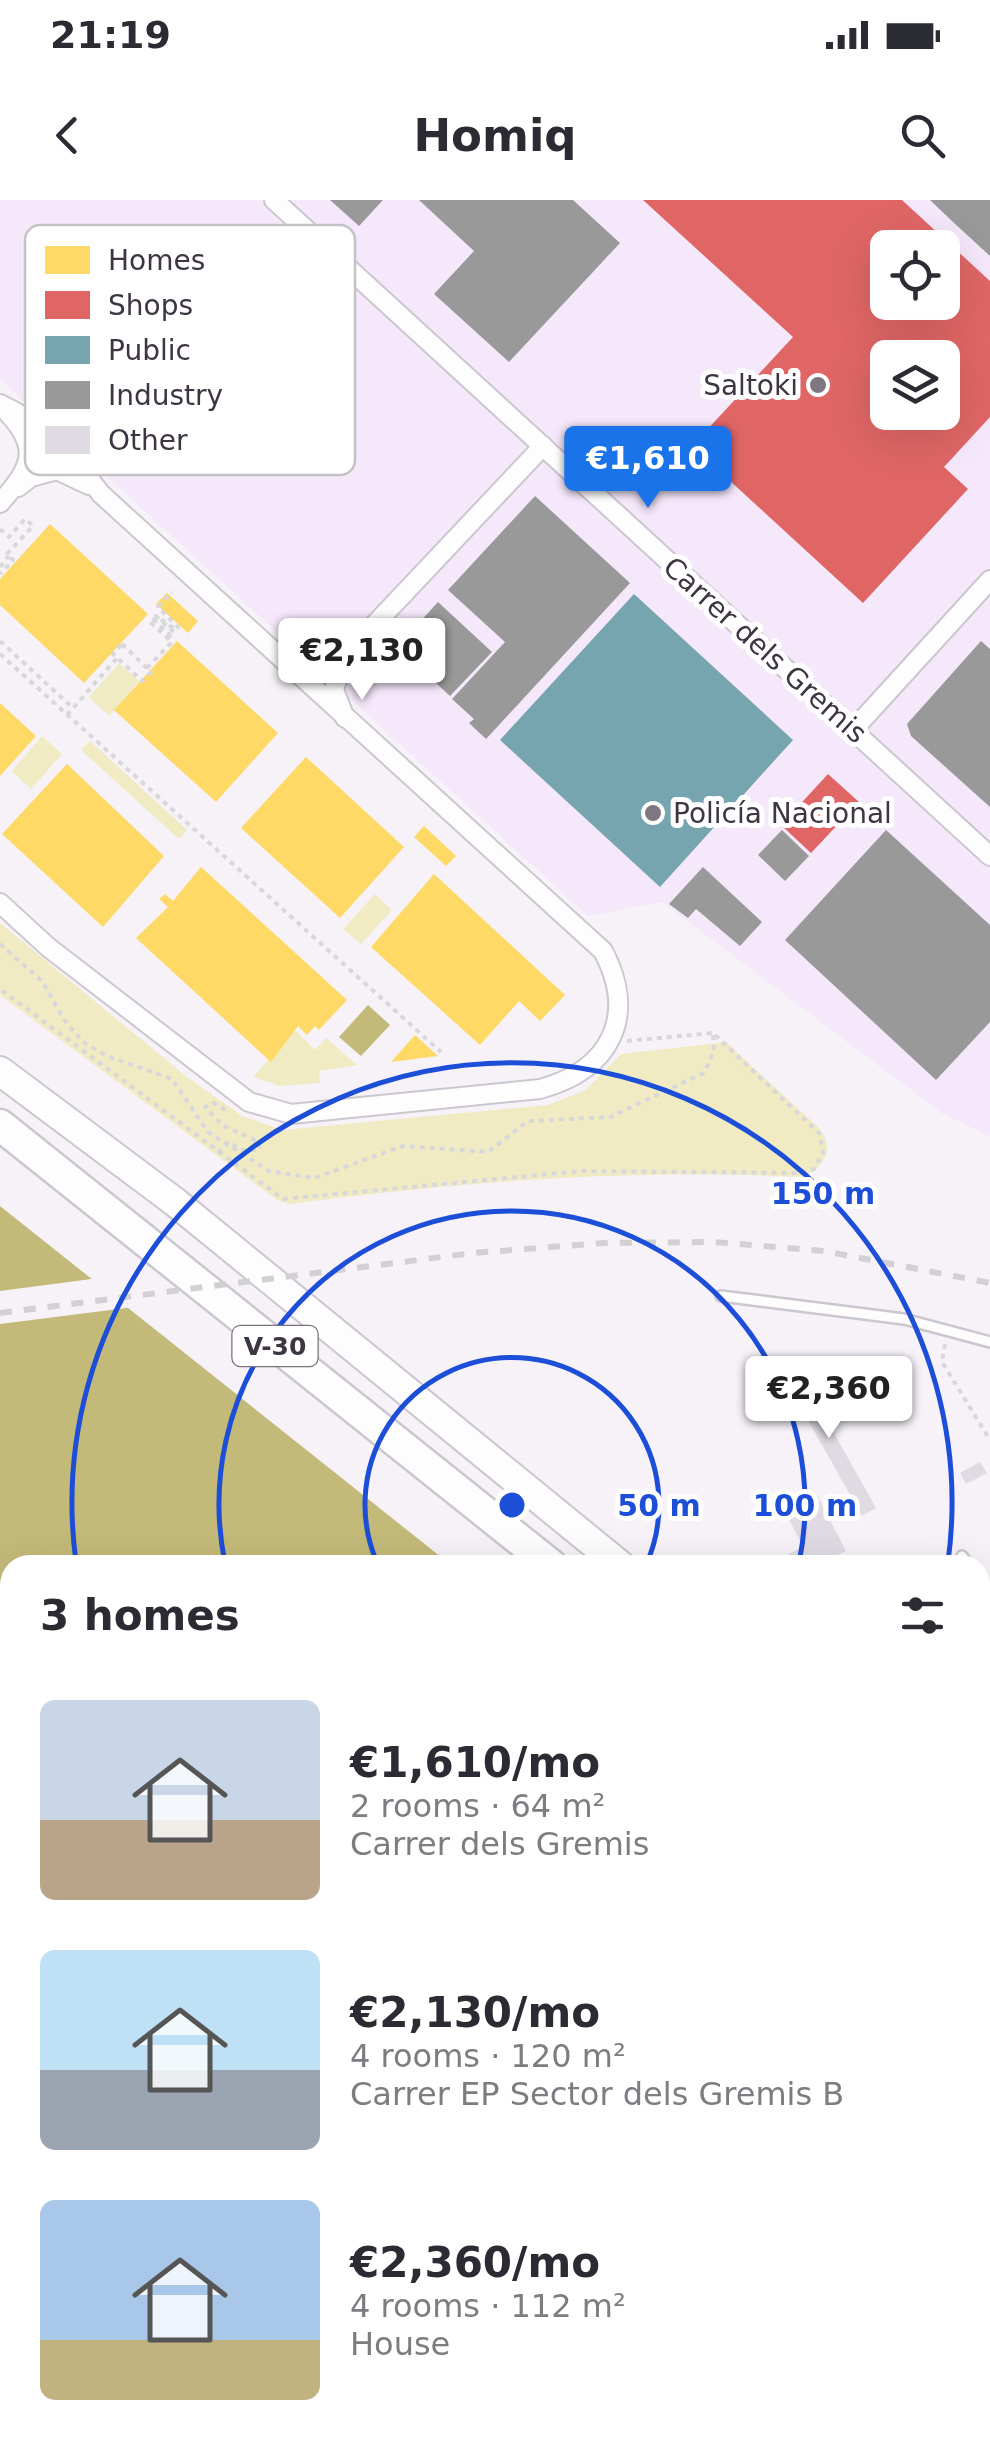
<!DOCTYPE html>
<meta charset="utf-8">
<style>
body{margin:0;font-family:"DejaVu Sans",sans-serif;background:#f2f2f3;color:#2b2b33;height:100vh;display:flex;flex-direction:column;font-size:38px;white-space:nowrap}
*{box-sizing:border-box;margin:0}
p{font-size:32px;color:#7c7c81}
.icon{flex:none;width:55px;height:55px;fill:none;stroke:currentColor;stroke-width:2;stroke-linecap:round;stroke-linejoin:round}
.map{position:relative;flex:1;overflow:hidden}
.sheet{position:absolute;left:0px;top:1355px;width:990px;height:892px;display:flex;flex-direction:column;background:#fff;border-radius:30px 30px 0 0;box-shadow:0 10px 40px #0002}
.sheet>*{flex:none}
.controls{position:absolute;left:870px;top:30px;display:grid;gap:20px}
.controls a{display:grid;place-items:center;width:90px;height:90px;border-radius:15px;background:#fff;box-shadow:0 10px 40px #0002;font-size:50px}
.price{position:absolute;translate:-50% -85px;padding:0 22px;border-radius:10px;background:#fff;color:#222;font-size:32px;line-height:65px;filter:drop-shadow(0 2px 5px #0008)}
.price::after{content:'';position:absolute;left:50%;top:60px;width:30px;height:22px;margin-left:-15px;background:inherit;clip-path:polygon(0 0,100% 0,50% 100%)}
.price.on{background:#1a73e8;color:#fff}
ul{padding:0;list-style:none}
li{display:flex;align-items:center;gap:30px;height:250px;padding:0 40px}
li span{display:grid;place-items:center;flex:none;width:280px;height:200px;border-radius:15px;color:#555}
li>.icon{margin-inline-start:auto}
span .icon{width:120px;height:120px;fill:#fffc;stroke-width:1}
li b{font-size:42px}
h2{display:flex;justify-content:space-between;align-items:center;height:120px;padding:0 40px;font-size:42px}
.status{display:flex;justify-content:space-between;align-items:center;height:70px;padding:0 50px;background:#fff;direction:ltr}
.status svg{height:28px;fill:currentColor}
header{display:flex;justify-content:space-between;align-items:center;height:130px;padding:0 40px;background:#fff;font-size:45px;font-weight:700}
.map>svg:first-child{display:block}
.built{fill:#f5e8fb;fill-rule:evenodd}
.green{fill:#f1ebc3}
.water{fill:#c3ba79}
.pier{fill:#f6f2f8}
.homes{fill:#ffd966}
.shops{fill:#e06666;fill-rule:evenodd}
.public{fill:#76a5af}
.industry{fill:#999}
.lines{fill:none;stroke-linecap:round;stroke-linejoin:round}
.stream{stroke:#c3ba79;stroke-width:6}
.building{fill:#e0dae3}
.service-casing{stroke:#ccc6cf;stroke-width:14}
.minor-casing{stroke:#ccc6cf;stroke-width:22}
.trunk-casing{stroke:#ccc6cf;stroke-width:32}
.motorway-casing{stroke:#ccc6cf;stroke-width:35}
.path{stroke:#d8d7d9;stroke-width:4;stroke-dasharray:5 5;stroke-linecap:butt}
.service{stroke:#fefdfe;stroke-width:9}
.minor{stroke:#fefdfe;stroke-width:18}
.trunk{stroke:#fefdfe;stroke-width:28}
.motorway{stroke:#fefdfe;stroke-width:30}
.rail{stroke:#d1d0d2;stroke-width:6;stroke-dasharray:12 12;stroke-linecap:butt}
.ring{fill:none;stroke:#1d4ed8;stroke-width:5}
.poi-dot{fill:#7e7782;stroke:#fff;stroke-width:4}
.labels{text-anchor:middle;dominant-baseline:central;stroke-width:10;stroke-linejoin:round;paint-order:stroke}
.shield{fill:#fff;stroke:#78727b;stroke-width:2.5}
.shield-label{font-size:25px;font-weight:bold;fill:#3e3542}
.poi-label{font-size:28px;fill:#3e3542;stroke:#fff;text-anchor:end}
.street-label{font-size:28px;fill:#3e3542;stroke:#fff}
.key{fill:#fff;stroke:#c5c2c6;stroke-width:2.5}
.key-label{font-size:28px;fill:#3e3542}
.centre{fill:#1d4ed8;stroke:#fff;stroke-width:5}
.ring-label{font-size:30px;text-anchor:middle;font-weight:bold;fill:#1d4ed8;stroke:#fff;stroke-width:10;stroke-linejoin:round;paint-order:stroke}
</style>
<div class="status"><b>21:19</b><svg viewBox="0 0 49 12"><path d="M0 12V9h3v3zM5 12V6h3v6zM10 12V3h3v9zM15 12V0h3v12zM26 1h20v11H26zM47 4h2v5h-2z"/></svg></div>
<header><svg class="icon" aria-label="back" viewBox="0 0 24 24"><path d="M15 5l-7 7 7 7"/></svg>Homiq<svg class="icon" aria-label="search" viewBox="0 0 24 24"><circle cx="10" cy="10" r="6"/><path d="M15 15l6 6"/></svg></header>
<div class="map">
<svg width="990" height="2246" viewBox="0 0 990 2246">
<rect width="100%" height="100%" fill="#f6f2f8"/>
<path class="built" d="M0,0H990V936L943,914L662,702L588,716L0,179ZM888,48H942V102H888ZM888,158H942V212H888Z"/>
<g class="green">
<path d="M119,463L139,481L109,516L89,497Z"/>
<path d="M42,536L62,554L31,589L12,571Z"/>
<path d="M90,541L187,630L179,639L81,550Z"/>
<path d="M375,694L392,710L361,744L343,729Z"/>
<path d="M0,723L187,877L242,916L283,930L548,905L586,890L621,854L726,842L819,928C837,949 823,969 801,977C622,969 468,981 290,1004L277,1000L0,795Z"/>
<path d="M295,830L315,850L326,838L357,865L319,871L320,883L280,886L253,877Z"/>
</g>
<g class="water">
<path d="M368,805L390,825L361,856L339,837Z"/>
<path d="M0,1006L451,1365H10V1612L0,1604Z"/>
<path d="M980,1787L990,1795V2246H786L776,2238H980Z"/>
</g>
<path class="pier" d="M99,1078L134,1107L0,1124V1091Z"/>
<g class="homes">
<path d="M50,324L148,414L84,483L0,405V379Z"/>
<path d="M167,393L198,421L188,433L156,404Z"/>
<path d="M177,441L278,533L216,602L114,510Z"/>
<path d="M0,503L36,536L0,576Z"/>
<path d="M306,557L404,647L340,718L241,628Z"/>
<path d="M67,564L164,656L103,727L2,634Z"/>
<path d="M424,626L456,656L446,666L414,637Z"/>
<path d="M201,667L347,800L319,830L315,826L307,835L298,826L271,862L136,738L168,707L159,699L165,694L173,701Z"/>
<path d="M434,674L565,795L540,821L519,801L480,845L371,747Z"/>
<path d="M415,835L438,856L391,862Z"/>
</g>
<g class="shops">
<path d="M643,0H902L990,81V217L944,267L968,289L863,403L692,246L793,137ZM888,48H942V102H888ZM888,158H942V212H888Z"/>
<path d="M828,574L859,602L811,653L781,625Z"/>
</g>
<path class="public" d="M634,394L793,540L660,687L500,540Z"/>
<g class="industry">
<path d="M330,0H383L359,26Z"/>
<path d="M419,0H573L620,43L509,162L434,94L474,51Z"/>
<path d="M930,0H990V56L953,22Z"/>
<path d="M535,296L630,383L486,539L469,523L474,519L452,499L505,442L448,390Z"/>
<path d="M438,402L492,452L450,496L397,447Z"/>
<path d="M981,441L990,449V607L911,536L907,524Z"/>
<path d="M782,630L809,656L785,681L758,655Z"/>
<path d="M886,630L990,725V822L936,880L785,740Z"/>
<path d="M703,667L762,722L740,746L696,709L688,718L669,704Z"/>
</g>
<g class="lines">
<g class="stream">
<path d="M0,1780L10,1788"/>
<path d="M0,1787L10,1795"/>
<path d="M566,2238L577,2246"/>
<path d="M575,2238L585,2246"/>
</g>
</g>
<g class="building">
<path d="M797,1167L876,1308L862,1316L782,1174Z"/>
<path d="M980,1262L987,1273L966,1284L960,1273Z"/>
<path d="M817,1295L846,1351L817,1365H793L788,1354L803,1347L785,1311Z"/>
</g>
<g class="lines">
<defs>
<g id="service">
<path d="M721,1096L904,1119L990,1142"/>
<path d="M962,1356L968,1365"/>
<path d="M980,1385L990,1415"/>
<path d="M0,2007L10,1995"/>
<path d="M34,2238L39,2246"/>
<path d="M438,2238L439,2246"/>
<path d="M460,2238L471,2246"/>
<path d="M177,2246L184,2238"/>
</g>
<g id="minor">
<path d="M274,0L990,656"/>
<path d="M0,204C43,224 73,257 101,294L603,751C638,817 610,870 540,889L291,914L249,902L48,747L0,703"/>
<path d="M18,287L31,277L57,270L89,285"/>
<path d="M0,303C31,268 42,249 7,212"/>
<path d="M285,458L308,469L343,458"/>
<path d="M345,518L334,490L344,457L543,246"/>
<path d="M853,530L990,380"/>
<path d="M0,1821L10,1829"/>
<path d="M540,2238L551,2246"/>
</g>
<g id="trunk">
<path d="M0,871L175,1002L620,1365"/>
<path d="M980,1652L990,1660"/>
<path d="M0,1712L10,1720"/>
</g>
<g id="motorway">
<path d="M0,925L551,1365"/>
<path d="M0,1663L10,1671"/>
<path d="M980,1705L990,1713"/>
<path d="M672,2238L680,2246"/>
<path d="M734,2238L745,2246"/>
</g>
</defs>
<use href="#service" class="service-casing"/>
<use href="#minor" class="minor-casing"/>
<use href="#trunk" class="trunk-casing"/>
<use href="#motorway" class="motorway-casing"/>
<g class="path">
<path d="M0,329L9,337L25,319L33,326L7,354L13,360L0,374"/>
<path d="M0,367L9,356"/>
<path d="M0,441L73,508"/>
<path d="M122,444L151,472L142,481L113,454Z"/>
<path d="M0,454L441,852"/>
<path d="M147,468L172,442L150,422L153,419L171,436L174,432L156,416L176,430L178,427L158,407L172,392"/>
<path d="M67,515L117,458"/>
<path d="M0,744L43,782L64,820L83,842L107,856L172,879L208,932L269,971L314,978L403,946L488,952L528,921L610,917L704,873L714,851L713,833L820,934L823,953L814,969L803,973L582,971L283,999L0,789"/>
<path d="M627,841L712,833"/>
<path d="M218,953L228,942L245,951L260,949L259,942L222,925L205,907L214,903L229,912"/>
<path d="M945,1144L942,1162L990,1240"/>
</g>
<use href="#service" class="service"/>
<use href="#minor" class="minor"/>
<use href="#trunk" class="trunk"/>
<use href="#motorway" class="motorway"/>
<path class="rail" d="M0,1113L473,1053L604,1043L714,1042L824,1051L990,1083"/>
</g>
<g class="ring">
<path d="M378 1365A147 147 0 1 1 646 1365"/>
<path d="M225 1363A293 293 0 1 1 799 1363"/>
<path d="M76 1362A440 440 0 1 1 948 1362"/>
</g>
<g class="poi-dot">
<circle cx="818" cy="185" r="10"/>
<circle cx="653" cy="613" r="10"/>
</g>
<g class="labels">
<rect class="shield" x="232.5" y="1126" width="85" height="40" rx="8"/>
<g class="shield-label">
<text x="275" y="1146">V-30</text>
</g>
<g class="poi-label">
<text x="798" y="185">Saltoki</text>
<text x="673" y="613" text-anchor="start">Policía Nacional</text>
</g>
<g class="street-label">
<text transform="translate(765 450) rotate(42)">Carrer dels Gremis</text>
</g>
</g>
<rect x="25" y="25" width="330" height="250" rx="15" class="key"/>
<rect x="45" y="46" width="45" height="28" fill="#ffd966"/>
<rect x="45" y="91" width="45" height="28" fill="#e06666"/>
<rect x="45" y="136" width="45" height="28" fill="#76a5af"/>
<rect x="45" y="181" width="45" height="28" fill="#999"/>
<rect x="45" y="226" width="45" height="28" fill="#e0dae3"/>
<g class="key-label">
<text x="108" y="70">Homes</text>
<text x="108" y="115">Shops</text>
<text x="108" y="160">Public</text>
<text x="108" y="205">Industry</text>
<text x="108" y="250">Other</text>
</g>
<circle cx="512" cy="1305" r="15" class="centre"/>
<g class="ring-label">
<text x="823" y="1004">150 m</text>
<text x="659" y="1316">50 m</text>
<text x="805" y="1316">100 m</text>
</g>
</svg>
<div class="controls">
<a><svg class="icon" aria-label="locate" viewBox="0 0 24 24"><circle cx="12" cy="12" r="6"/><path d="M12 2v4M12 18v4M2 12h4M18 12h4"/></svg></a>
<a><svg class="icon" aria-label="layers" viewBox="0 0 24 24"><path d="M12 4l9 5-9 5-9-5zM3 14l9 5 9-5"/></svg></a>
</div>
<b class="price on" style="left:648px;top:311px">€1,610</b>
<b class="price" style="left:362px;top:503px">€2,130</b>
<b class="price" style="left:829px;top:1241px">€2,360</b>
<section class="sheet">
<h2>3 homes<svg class="icon" aria-label="filters" viewBox="0 0 24 24"><path d="M4 7h16M4 17h16"/><circle cx="9" cy="7" r="2"/><circle cx="15" cy="17" r="2"/></svg></h2>
<ul>
<li><span style="background:linear-gradient(#c9d6e8 60%,#b9a48a 0)"><svg class="icon" aria-label="home" viewBox="0 0 24 24"><path d="M3 11l9-7 9 7M6 9v11h12V9"/></svg></span><div><b>€1,610/mo</b><p>2 rooms · 64 m²</p><p>Carrer dels Gremis</p></div></li>
<li><span style="background:linear-gradient(#bfe0f5 60%,#9aa5b1 0)"><svg class="icon" aria-label="home" viewBox="0 0 24 24"><path d="M3 11l9-7 9 7M6 9v11h12V9"/></svg></span><div><b>€2,130/mo</b><p>4 rooms · 120 m²</p><p>Carrer EP Sector dels Gremis B</p></div></li>
<li><span style="background:linear-gradient(#a9c7e8 70%,#c2b280 0)"><svg class="icon" aria-label="home" viewBox="0 0 24 24"><path d="M3 11l9-7 9 7M6 9v11h12V9"/></svg></span><div><b>€2,360/mo</b><p>4 rooms · 112 m²</p><p>House</p></div></li>
</ul>
</section>
</div>
